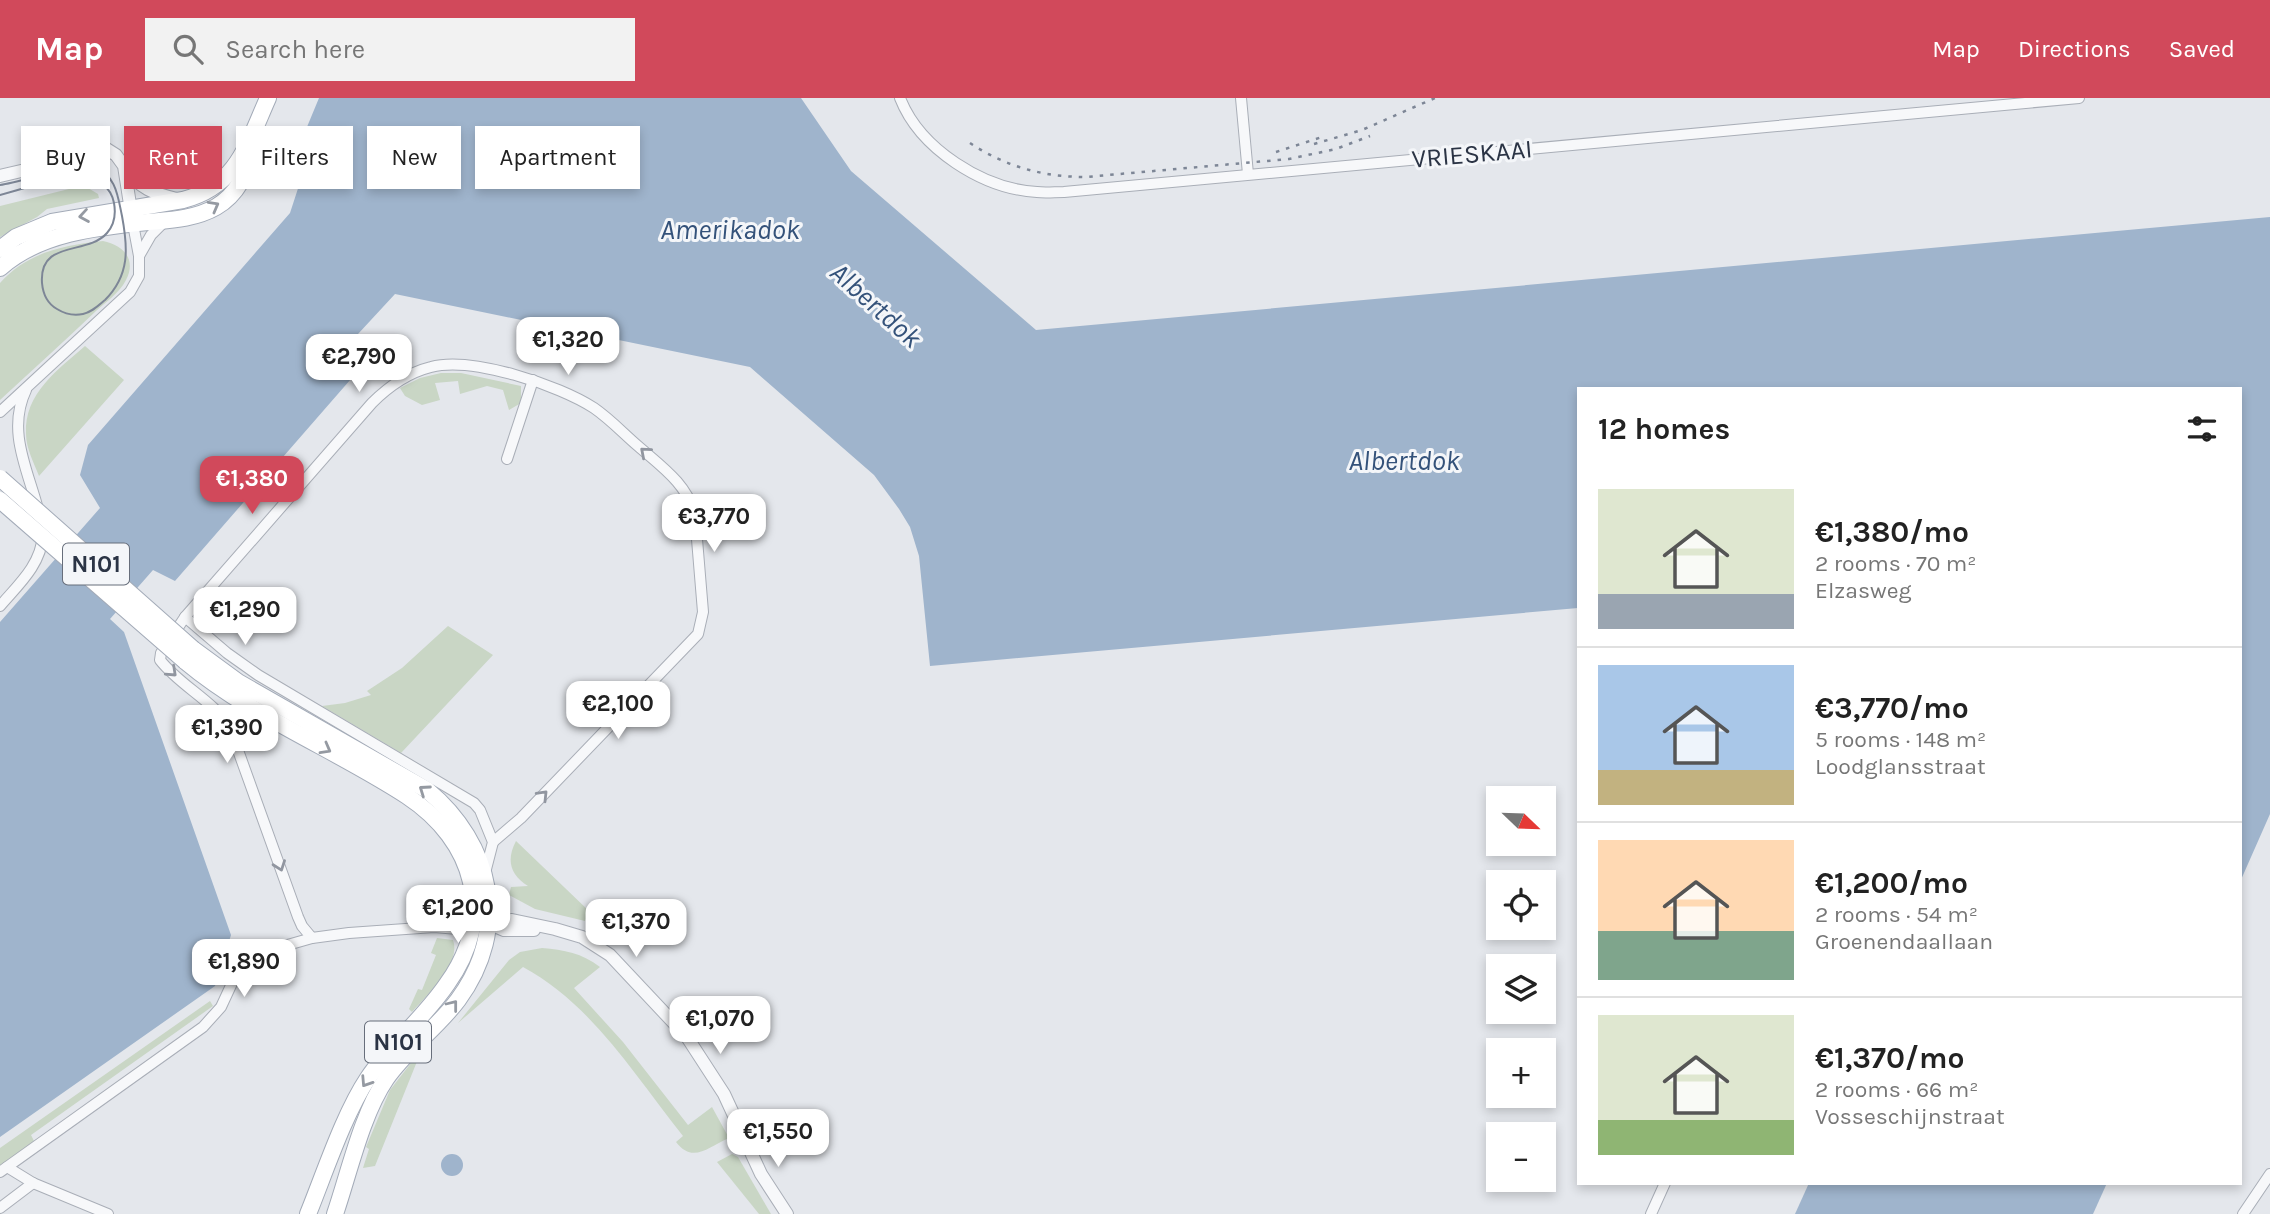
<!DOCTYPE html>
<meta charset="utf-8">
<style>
body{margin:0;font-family:Karla,sans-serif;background:#f2f2f2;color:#222;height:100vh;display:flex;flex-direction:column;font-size:26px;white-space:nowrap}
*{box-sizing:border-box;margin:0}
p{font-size:23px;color:#767676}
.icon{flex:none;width:38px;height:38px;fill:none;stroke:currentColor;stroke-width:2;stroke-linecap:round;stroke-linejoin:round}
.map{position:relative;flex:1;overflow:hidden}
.side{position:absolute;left:1577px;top:289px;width:665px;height:798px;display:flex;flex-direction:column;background:#fff;border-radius:0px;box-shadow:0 4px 10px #0003}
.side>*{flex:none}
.hud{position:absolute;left:21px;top:28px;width:665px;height:63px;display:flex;gap:14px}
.needle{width:46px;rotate:113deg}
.fabs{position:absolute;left:1486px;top:688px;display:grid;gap:14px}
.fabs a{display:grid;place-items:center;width:70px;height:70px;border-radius:0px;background:#fff;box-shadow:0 4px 10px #0003;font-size:35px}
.price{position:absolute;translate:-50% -60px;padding:0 16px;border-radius:14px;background:#fff;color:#222;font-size:23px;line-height:46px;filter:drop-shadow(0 2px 4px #0008)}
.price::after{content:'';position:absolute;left:50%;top:42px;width:21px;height:16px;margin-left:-10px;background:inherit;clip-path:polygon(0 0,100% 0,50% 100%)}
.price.active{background:#d1495b;color:#fff}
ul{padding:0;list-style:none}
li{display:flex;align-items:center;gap:21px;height:175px;padding:0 21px}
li+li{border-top:2px solid #e0e0e0}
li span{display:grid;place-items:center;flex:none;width:196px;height:140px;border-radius:0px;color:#555}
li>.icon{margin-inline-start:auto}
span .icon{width:84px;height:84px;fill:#fffc;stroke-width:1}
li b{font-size:30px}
h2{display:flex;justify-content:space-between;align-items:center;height:84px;padding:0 21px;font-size:30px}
.tag{padding:0 24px;border-radius:0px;background:#fff;box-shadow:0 4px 10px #0003;font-size:24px;line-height:63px}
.tag.active{background:#d1495b;color:#fff}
header{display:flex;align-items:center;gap:42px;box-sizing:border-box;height:98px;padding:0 35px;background:#d1495b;color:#fff}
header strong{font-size:33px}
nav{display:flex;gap:38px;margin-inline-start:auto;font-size:24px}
.search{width:490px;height:63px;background:#f2f2f2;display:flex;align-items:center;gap:18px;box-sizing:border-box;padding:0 24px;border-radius:0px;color:#767676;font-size:26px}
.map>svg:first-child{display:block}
.green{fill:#c9d6c5}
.water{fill:#9fb4cc}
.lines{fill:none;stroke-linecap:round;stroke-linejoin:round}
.minor-casing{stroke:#a9aeb7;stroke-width:12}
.tertiary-casing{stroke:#a9aeb7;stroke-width:14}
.primary-casing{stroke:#a3abb8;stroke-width:18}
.minor{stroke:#f7f8fa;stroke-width:10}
.tertiary{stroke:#f7f8fa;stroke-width:12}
.primary{stroke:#fff;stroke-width:16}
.tram{stroke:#7d8696;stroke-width:2}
.rail{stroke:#7d8696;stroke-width:2.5;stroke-dasharray:3.5 7;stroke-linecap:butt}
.primary-bridge-casing{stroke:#a3abb8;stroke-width:18;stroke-linecap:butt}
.primary-bridge{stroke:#fff;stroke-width:16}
.oneway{stroke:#959aa2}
.oneway2{stroke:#9196a0}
.labels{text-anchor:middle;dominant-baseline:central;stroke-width:6;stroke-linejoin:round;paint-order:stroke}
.shield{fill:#f4f6f9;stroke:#676e7b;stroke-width:2}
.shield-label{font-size:24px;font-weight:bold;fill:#2b3445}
.street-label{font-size:26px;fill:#2b3445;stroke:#f4f6f9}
.water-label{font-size:28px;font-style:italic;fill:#34527a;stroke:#f4f6f9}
</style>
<header>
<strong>Map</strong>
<div class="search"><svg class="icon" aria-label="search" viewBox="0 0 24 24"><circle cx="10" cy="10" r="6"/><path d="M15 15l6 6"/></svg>Search here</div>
<nav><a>Map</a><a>Directions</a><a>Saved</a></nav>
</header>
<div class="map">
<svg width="2270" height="1116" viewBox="0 0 2270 1116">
<rect width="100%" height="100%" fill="#e4e7ec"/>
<g class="green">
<path d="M73,90H88L98,96L99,100L47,111L37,119L0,139V108Z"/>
<path d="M103,143C123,147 137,161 126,182C120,194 106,204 96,213C65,243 32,272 0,302V185C28,154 64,147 103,143Z"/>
<path d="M85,248L124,282L39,378C34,365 26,350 26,336C24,295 58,272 85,248Z"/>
<path d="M441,275H461L521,288V305L509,312L503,292L487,288L460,296L458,283L435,285L440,302L422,307L405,298L400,290L420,280Z"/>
<path d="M448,528L493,557L401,655L322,608L345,605L371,597L367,593L402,570Z"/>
<path d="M516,743L589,813L585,823L535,811L509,797L511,789L528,788C510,777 506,762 516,743Z"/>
<path d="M437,840L453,842C462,865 426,898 412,914L409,911L418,891L422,892L436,857L431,855Z"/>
<path d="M542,850C564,852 582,855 600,869L574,890L623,944L688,1027L712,1009L729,1040C708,1049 693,1066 676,1044L683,1038C635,978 592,906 523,869L458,925L509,862L520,854Z"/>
<path d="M210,903L213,908L31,1037L34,1043L0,1069V1050Z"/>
<path d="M422,951L375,1068L363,1070L369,1051L366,1049L390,992Z"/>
<path d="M732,1056L738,1059L771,1116H759L717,1064Z"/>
</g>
<g class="water">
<path d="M319,0H801L851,73L1036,232L2270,119V716L2240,784V290H1578V510L930,568L919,458L910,429L899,411L874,377L750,269L395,196L358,236L371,258L175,483L153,472L110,521L124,534L231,837L215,888L0,1039V524L100,410L80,377L88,347L290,115L305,69L302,55L297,53Z"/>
<circle cx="452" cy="1067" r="11"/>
<path d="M1809,1085H2107L2093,1116H1795Z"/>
</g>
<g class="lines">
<defs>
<g id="minor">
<path d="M900,0C920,51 983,91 1037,94C1045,95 1055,94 1064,94L2079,0"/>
<path d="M1241,0L1248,76"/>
<path d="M139,158L151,137L166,122"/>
<path d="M26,292C6,334 29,374 39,415"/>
<path d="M0,314L130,194L139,178V158L133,126"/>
<path d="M507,361L533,282"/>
<path d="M0,508C18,487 41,467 43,437"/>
<path d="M185,519L227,555L258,577L474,705L480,712L493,744L485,775"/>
<path d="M312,840L302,828L298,819L230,630C213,602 180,588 160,562L161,555L185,519L372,305C389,288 407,275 431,269C471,258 559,287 594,310C610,321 624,336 638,348C662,369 687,386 695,417L703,514L698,536L521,720L493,744"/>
<path d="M7,1069L33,1085L108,1116"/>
<path d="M0,1074L203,929L221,909L240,868L256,856L312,840L349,835L434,829L458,831L473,824"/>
<path d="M0,1110L33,1085"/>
<path d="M1651,1116L1665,1085"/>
<path d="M2243,1116L2270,1076"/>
</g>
<g id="tertiary">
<path d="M125,71C140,90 154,96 177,101"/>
<path d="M0,78L34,70L76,49L90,46L105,50L116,57L124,68L132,119"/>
<path d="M481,824L512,822L555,831L582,839L610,857L687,939L724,996L761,1076L787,1116"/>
<path d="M488,825L504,832H534"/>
</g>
<g id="primary">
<path d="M0,151L16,139L52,124L183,102C237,88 247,47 268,0"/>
<path d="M0,170C39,135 97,129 148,124C170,122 195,121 216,109C238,96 247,75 253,51"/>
<path d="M193,551L238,584L427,692C492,746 511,830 458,902C437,930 406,952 386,981C362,1016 349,1075 335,1116"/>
<path d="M185,563C252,619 335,651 407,698C475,743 496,818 447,886C424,920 391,946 368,980C344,1016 325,1074 308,1116"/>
</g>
</defs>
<use href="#minor" class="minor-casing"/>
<use href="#tertiary" class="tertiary-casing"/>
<use href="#primary" class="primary-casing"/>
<use href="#minor" class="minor"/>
<use href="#tertiary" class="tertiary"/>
<use href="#primary" class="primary"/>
<path class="tram" d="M0,87C24,84 73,64 94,70C116,76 118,99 122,118C128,150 130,177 105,202C98,208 92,214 83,216C74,218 65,216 57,211C48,206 43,196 42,185C39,141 87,158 107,135C114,127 116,116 114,105C105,59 29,90 0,97"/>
<g class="rail">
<path d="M970,45C1006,69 1044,79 1086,79L1289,61L1336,51L1370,38"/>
<path d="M1314,46L1362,32L1435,0"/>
<path d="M1276,54L1322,39"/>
</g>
<defs>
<g id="primary-bridge">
<path d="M0,380L193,551"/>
<path d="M0,402L185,563"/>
</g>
</defs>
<use href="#primary-bridge" class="primary-bridge-casing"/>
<use href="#primary-bridge" class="primary-bridge"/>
</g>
<defs><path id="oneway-chevron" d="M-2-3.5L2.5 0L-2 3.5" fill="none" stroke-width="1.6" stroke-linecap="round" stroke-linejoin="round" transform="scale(1.75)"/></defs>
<g class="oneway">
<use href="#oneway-chevron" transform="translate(214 108) rotate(-29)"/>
<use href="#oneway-chevron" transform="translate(84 118) rotate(171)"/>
<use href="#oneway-chevron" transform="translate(326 651) rotate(29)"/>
<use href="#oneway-chevron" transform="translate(424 692) rotate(-145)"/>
<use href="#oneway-chevron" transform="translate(453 907) rotate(-52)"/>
<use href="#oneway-chevron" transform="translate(366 984) rotate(123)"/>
</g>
<g class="oneway2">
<use href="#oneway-chevron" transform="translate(645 354) rotate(-139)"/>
<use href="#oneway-chevron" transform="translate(172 574) rotate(43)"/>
<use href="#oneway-chevron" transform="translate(543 697) rotate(-46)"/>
<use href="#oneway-chevron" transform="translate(280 768) rotate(70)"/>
</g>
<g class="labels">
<g class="shield">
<rect x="63" y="445.5" width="66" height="41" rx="5"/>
<rect x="365" y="923.5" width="66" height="41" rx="5"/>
</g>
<g class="shield-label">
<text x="96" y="466">N101</text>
<text x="398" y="944">N101</text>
</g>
<g class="street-label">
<text transform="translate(1472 56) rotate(-5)">VRIESKAAI</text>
</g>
<g class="water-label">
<text x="730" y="131">Amerikadok</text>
<text transform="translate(876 207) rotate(42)">Albertdok</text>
<text x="1404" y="362">Albertdok</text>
</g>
</g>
</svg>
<div class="fabs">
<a><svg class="needle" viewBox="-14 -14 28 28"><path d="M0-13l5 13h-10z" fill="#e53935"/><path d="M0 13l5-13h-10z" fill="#767676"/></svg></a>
<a><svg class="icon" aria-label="locate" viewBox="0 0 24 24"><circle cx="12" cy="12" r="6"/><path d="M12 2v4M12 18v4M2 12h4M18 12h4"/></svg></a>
<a><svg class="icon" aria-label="layers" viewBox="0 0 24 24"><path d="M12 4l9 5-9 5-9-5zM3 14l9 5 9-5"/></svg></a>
<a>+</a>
<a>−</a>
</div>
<b class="price" style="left:568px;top:279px">€1,320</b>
<b class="price" style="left:359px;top:296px">€2,790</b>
<b class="price active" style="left:252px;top:418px">€1,380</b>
<b class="price" style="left:714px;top:456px">€3,770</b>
<b class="price" style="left:245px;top:549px">€1,290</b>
<b class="price" style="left:618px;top:643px">€2,100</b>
<b class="price" style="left:227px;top:667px">€1,390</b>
<b class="price" style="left:458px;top:847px">€1,200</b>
<b class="price" style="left:636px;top:861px">€1,370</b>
<b class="price" style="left:244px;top:901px">€1,890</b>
<b class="price" style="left:720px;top:958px">€1,070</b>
<b class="price" style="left:778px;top:1071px">€1,550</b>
<div class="hud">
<a class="tag">Buy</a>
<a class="tag active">Rent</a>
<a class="tag">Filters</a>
<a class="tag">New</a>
<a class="tag">Apartment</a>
</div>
<section class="side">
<h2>12 homes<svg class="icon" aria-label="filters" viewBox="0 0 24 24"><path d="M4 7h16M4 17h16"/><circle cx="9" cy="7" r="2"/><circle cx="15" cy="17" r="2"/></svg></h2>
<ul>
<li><span style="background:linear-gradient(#dfe7d0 75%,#9aa5b1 0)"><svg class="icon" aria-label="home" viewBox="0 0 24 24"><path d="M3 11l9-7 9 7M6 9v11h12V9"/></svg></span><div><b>€1,380/mo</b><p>2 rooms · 70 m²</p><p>Elzasweg</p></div></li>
<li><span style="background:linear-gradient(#a9c7e8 75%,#c2b280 0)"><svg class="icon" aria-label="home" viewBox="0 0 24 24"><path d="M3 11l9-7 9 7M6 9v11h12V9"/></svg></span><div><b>€3,770/mo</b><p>5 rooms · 148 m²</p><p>Loodglansstraat</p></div></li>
<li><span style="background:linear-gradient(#ffd9b3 65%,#7fa58c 0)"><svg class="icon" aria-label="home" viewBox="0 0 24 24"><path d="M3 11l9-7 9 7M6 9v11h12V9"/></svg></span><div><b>€1,200/mo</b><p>2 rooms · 54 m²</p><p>Groenendaallaan</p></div></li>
<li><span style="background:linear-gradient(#dfe7d0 75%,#8fb573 0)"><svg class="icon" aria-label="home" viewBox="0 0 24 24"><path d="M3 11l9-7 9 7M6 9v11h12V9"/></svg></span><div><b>€1,370/mo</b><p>2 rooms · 66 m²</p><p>Vosseschijnstraat</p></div></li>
</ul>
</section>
</div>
